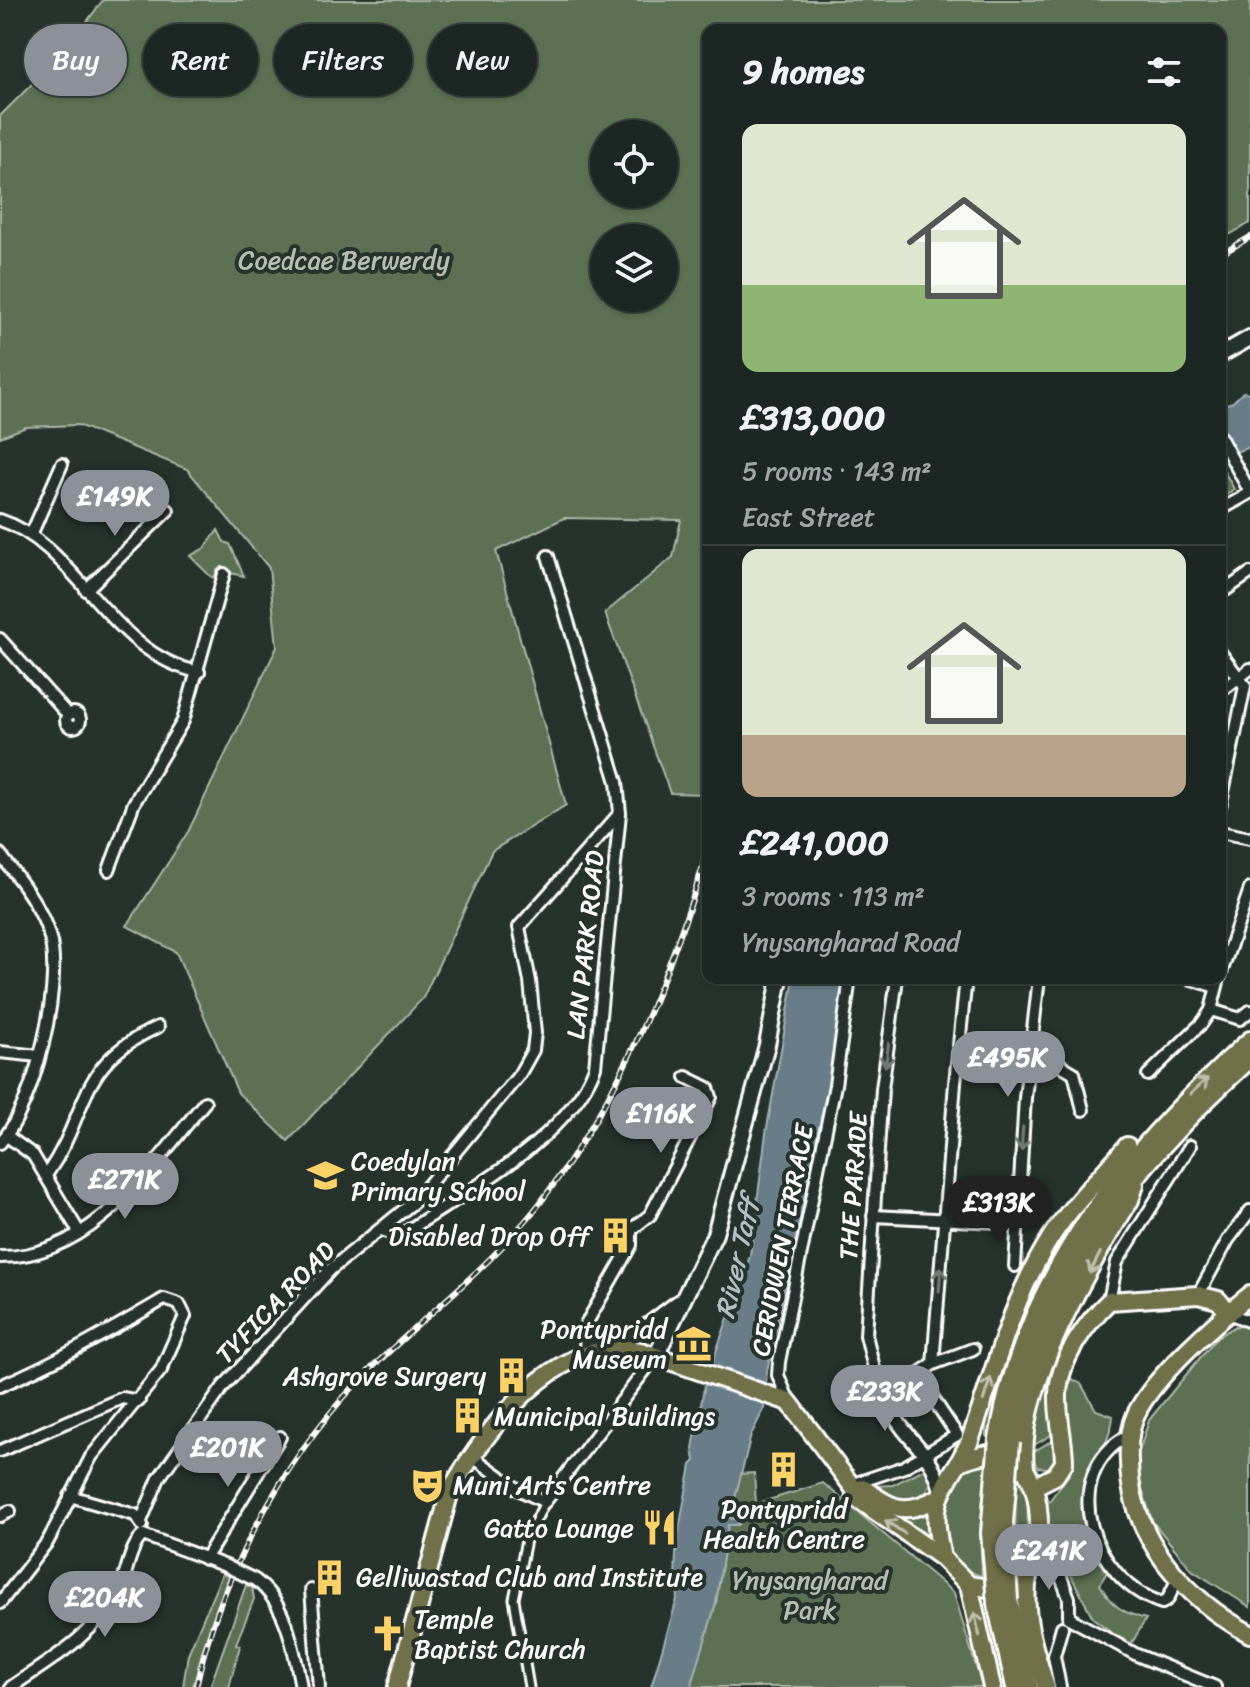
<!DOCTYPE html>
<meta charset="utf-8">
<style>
body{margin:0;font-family:Sriracha,sans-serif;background:#252e2a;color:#f1f3f6;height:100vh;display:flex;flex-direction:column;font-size:30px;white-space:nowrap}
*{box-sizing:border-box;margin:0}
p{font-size:26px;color:#a0a5a5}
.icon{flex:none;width:44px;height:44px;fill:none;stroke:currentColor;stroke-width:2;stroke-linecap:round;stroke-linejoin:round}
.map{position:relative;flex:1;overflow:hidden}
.drawer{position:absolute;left:702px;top:24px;width:524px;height:960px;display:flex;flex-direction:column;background:#1c2622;border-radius:16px;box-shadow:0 2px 6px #0004,0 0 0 2px #3a4340}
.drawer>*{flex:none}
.top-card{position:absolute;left:24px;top:24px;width:558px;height:72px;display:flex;gap:16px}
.controls{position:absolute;left:590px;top:120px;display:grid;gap:16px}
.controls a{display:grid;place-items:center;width:88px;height:88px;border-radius:50%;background:#1c2622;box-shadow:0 2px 6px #0004,0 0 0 2px #3a4340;font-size:40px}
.price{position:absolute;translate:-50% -68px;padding:0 18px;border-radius:28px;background:#8c9099;color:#fff;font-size:26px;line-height:52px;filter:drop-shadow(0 2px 4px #0008)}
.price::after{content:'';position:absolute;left:50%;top:48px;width:24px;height:18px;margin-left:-12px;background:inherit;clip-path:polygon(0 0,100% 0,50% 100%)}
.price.active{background:#222;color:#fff}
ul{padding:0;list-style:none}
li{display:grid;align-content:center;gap:16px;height:424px;padding:0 40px}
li+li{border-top:2px solid #3a4340}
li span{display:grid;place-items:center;height:248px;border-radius:16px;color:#555}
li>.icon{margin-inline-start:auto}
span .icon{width:144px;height:144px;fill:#fffc;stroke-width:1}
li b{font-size:34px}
h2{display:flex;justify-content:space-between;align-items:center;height:96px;padding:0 40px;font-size:34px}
.chip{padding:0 28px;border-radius:36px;background:#1c2622;box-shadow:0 2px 6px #0004,0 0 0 2px #3a4340;font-size:28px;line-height:72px}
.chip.active{background:#8c9099;color:#fff}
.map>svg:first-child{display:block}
.green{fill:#5b6f52;stroke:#adb7a8;stroke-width:2;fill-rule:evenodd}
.water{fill:#687d87;stroke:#a4b1b7;stroke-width:2}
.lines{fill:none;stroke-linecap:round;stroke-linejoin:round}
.pedestrian-casing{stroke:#fff;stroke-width:13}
.minor-casing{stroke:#fff;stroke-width:16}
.tertiary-casing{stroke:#fff;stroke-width:18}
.secondary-casing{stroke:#fff;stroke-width:20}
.primary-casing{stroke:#fff;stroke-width:22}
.trunk-casing{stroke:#fff;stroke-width:22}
.pedestrian{stroke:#26332d;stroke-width:7}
.minor{stroke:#26332d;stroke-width:10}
.tertiary{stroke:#26332d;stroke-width:12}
.secondary{stroke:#26332d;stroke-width:14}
.primary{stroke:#6f704a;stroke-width:16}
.trunk{stroke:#6f704a;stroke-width:16}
.rail-casing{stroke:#fff;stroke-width:6}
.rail{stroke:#26332d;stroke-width:3;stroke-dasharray:9;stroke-linecap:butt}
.minor-bridge-casing{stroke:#fff;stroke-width:16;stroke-linecap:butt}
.trunk-bridge-casing{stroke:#fff;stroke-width:22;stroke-linecap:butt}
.minor-bridge{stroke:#26332d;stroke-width:10}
.trunk-bridge{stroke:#6f704a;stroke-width:16}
.oneway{stroke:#727a76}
.oneway2{stroke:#bebfae}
.labels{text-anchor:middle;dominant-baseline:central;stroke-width:8;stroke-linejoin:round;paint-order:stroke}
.park-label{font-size:26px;fill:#b5beb1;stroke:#26332d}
.street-label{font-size:26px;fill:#fff;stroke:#26332d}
.poi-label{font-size:26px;fill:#fff;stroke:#26332d;text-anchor:start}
.water-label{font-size:28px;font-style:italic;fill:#b4bec3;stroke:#26332d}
</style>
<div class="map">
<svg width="1250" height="1687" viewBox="0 0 1250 1687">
<rect width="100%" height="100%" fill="#26332d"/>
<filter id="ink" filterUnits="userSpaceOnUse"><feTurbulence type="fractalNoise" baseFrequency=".0125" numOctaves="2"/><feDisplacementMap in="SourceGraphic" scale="16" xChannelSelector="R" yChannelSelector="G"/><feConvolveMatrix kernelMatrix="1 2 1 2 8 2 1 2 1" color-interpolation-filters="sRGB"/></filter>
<g filter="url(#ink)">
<g class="green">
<path d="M103,0H1250V223L1220,240V30H708L706,794L670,793L605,613L673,557L681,520L564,518L496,551L566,805L492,851L423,998L288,1141L238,1093L176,952L127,926L188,832L277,647L269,568L187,469L78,425L26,427L0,437V116L65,51ZM604,134H664V194H604ZM604,238H664V298H604Z"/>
<path d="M1220,464L1234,489L1220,500Z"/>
<path d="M218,530L224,542L230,544L244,576L217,570L214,578L210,576L190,556L205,548Z"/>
<path d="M1092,1194C1042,1271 1009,1348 989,1438L986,1436C984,1385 1021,1300 1048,1253C1060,1232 1077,1213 1092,1194Z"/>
<path d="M1236,1326L1250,1327V1607L1192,1570L1152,1521L1135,1465L1149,1420L1217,1337Z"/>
<path d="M1053,1358L1058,1359L1050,1384L1053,1434L1029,1448Z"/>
<path d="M1072,1379L1081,1384L1096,1410L1113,1416C1111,1441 1096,1457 1086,1480C1073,1511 1094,1544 1108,1570L1100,1584C1111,1606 1123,1613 1146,1619L1130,1646L1093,1618L1046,1527L1047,1504L1071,1472L1066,1391Z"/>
<path d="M1054,1439L1055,1461L1048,1468L1037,1467L1030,1454Z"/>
<path d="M986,1463L980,1532L982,1576C942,1567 929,1505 957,1476C965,1468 975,1466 986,1463Z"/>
<path d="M926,1468L931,1481C922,1515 893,1499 872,1486L893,1485Z"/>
<path d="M754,1473L756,1504L823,1483L954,1593L982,1687H691L716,1603L728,1524H738L730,1519L739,1474Z"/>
<path d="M1016,1473C1034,1494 1029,1546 1015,1567Z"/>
<path d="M860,1493L908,1516L926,1513L928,1538Z"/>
<path d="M222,1574L230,1577L210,1628L193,1687H183L188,1654Z"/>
<path d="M246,1585L252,1587L254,1599L236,1644L240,1646L229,1687H210Z"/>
</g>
<g class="water">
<path d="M1243,392L1250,393V447L1220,457V406L1233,402Z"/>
<path d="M794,978H843L833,1067L767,1371L764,1409L751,1435L730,1518L738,1520V1525H728L716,1603L691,1687H651L678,1596C669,1560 685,1502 691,1465L695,1461L693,1448L705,1383L750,1256L766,1133Z"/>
</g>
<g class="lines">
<defs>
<path id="pedestrian" d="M529,1687L514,1599L526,1540L545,1502"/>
<g id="minor">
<path d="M1220,437L1250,492"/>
<path d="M1220,510L1250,493"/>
<path d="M0,520C78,545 110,655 199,672"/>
<path d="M31,535L62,464"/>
<path d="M86,590L168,510"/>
<path d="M1220,594L1250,573"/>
<path d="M0,639L68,715"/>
<path d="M1220,652L1245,686L1220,807"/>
<path d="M1220,692L1250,669"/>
<circle cx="73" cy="720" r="7"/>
<path d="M1220,832L1250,838"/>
<path d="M0,854C20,881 41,905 50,938C63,986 34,1107 0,1143"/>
<path d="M109,870L134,803L183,721L224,574"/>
<path d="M1220,976L1250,889"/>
<path d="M897,978L882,1089L866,1335L875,1372L889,1393L933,1364L955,1083L966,978"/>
<path d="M1188,978L1216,987"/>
<path d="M1211,1010L1240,1019L1250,1011"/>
<path d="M0,1052L39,1056"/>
<path d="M1030,1057L1056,1062L1074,1073L1083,1110"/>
<path d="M1148,1075L1202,1023L1211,1010L1219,978"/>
<path d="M7,1136L33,1155L79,1232"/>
<path d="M47,1174C91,1110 75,1064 158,1027"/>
<path d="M873,1216L1017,1223"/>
<path d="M382,1230L395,1235L406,1232C468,1190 569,1138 595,1067L620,813L617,782L548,556"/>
<path d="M0,1257C93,1258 152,1165 205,1102"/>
<path d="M1015,1266L1025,1098L1039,978"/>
<path d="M1198,1295L1228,1240L1250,1211"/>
<path d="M1109,1301L1117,1262L1190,1146"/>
<path d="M1229,1313L1250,1322"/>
<path d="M585,1352L586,1324L631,1245V1230L650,1215L711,1097L708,1088L686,1077"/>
<path d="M933,1364L973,1349"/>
<path d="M0,1386C57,1362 111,1330 164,1299L179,1304L185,1316L161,1370L91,1457L48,1541L0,1603"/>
<path d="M789,1402L778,1375L779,1362L835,1085L850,978"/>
<path d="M1129,1435C1055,1475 1092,1581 1162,1603L1168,1599L1178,1578"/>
<path d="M0,1451L122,1398L139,1401"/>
<path d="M473,1457L516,1488L545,1502L656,1356"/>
<path d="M850,1485L904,1467L957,1435L918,1376"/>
<path d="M70,1496L135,1515L142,1525"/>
<path d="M0,1516L10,1511"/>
<path d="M141,1521L159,1478L223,1387L331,1269L415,1201L519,1075L533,1050L535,1033L530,981L519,927L620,813"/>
<path d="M143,1535L226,1566"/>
<path d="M205,1559L280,1437"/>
<path d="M1035,1563L1059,1572L1069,1598V1618L1137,1655L1215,1687"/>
<path d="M255,1580C287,1603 294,1650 301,1687"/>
<path d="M311,1590L319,1687"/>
<path d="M11,1687C52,1659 93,1636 118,1592C128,1574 128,1549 143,1535"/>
<path d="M1060,1687L1054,1656L1062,1627"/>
</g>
<path id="tertiary" d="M889,1393C887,1419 915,1440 928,1459C933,1466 938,1480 941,1489"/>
<g id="secondary">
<path d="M1220,355L1250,338"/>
<path d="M585,1352L599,1342L637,1334L678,1303"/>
<path d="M656,1356L715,1234L767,1045L780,978"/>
</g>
<g id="primary">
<path d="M1250,1295C1216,1322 1154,1376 1136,1414C1129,1430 1128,1445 1129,1462C1130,1538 1186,1599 1250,1634"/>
<path d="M1035,1486L1055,1476L1064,1463C1064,1440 1057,1417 1058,1394C1059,1360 1086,1323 1109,1301L1198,1295L1218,1300L1229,1313"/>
<path d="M855,1490L863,1488C893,1509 903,1516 938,1498"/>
<path d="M1028,1577C1022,1615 1035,1652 1046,1687"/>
<path d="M969,1585L992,1687"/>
<path d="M397,1687L450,1491C488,1427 557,1333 641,1351L789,1402L855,1490V1497L942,1558L969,1585L1000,1590L1020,1583C1047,1561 1047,1470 1008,1456C992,1450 973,1457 959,1462C933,1501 933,1513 942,1558"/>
</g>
<g id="trunk">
<path d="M998,1439C1026,1271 1127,1151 1250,1040"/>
<path d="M1011,1442C1041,1282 1131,1165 1250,1059"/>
<path d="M959,1462L969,1443C993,1377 1009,1308 1045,1247C1067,1209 1099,1179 1127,1146"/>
<path d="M1025,1468C1016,1389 1089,1266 1130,1200L1135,1185"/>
<path d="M1009,1600L1029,1687"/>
<path d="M996,1603L1015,1687"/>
</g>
</defs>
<use href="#pedestrian" class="pedestrian-casing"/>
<use href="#minor" class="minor-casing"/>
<use href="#tertiary" class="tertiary-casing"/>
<use href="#secondary" class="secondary-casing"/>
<use href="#primary" class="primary-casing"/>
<use href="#trunk" class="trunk-casing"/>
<use href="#pedestrian" class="pedestrian"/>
<use href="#minor" class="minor"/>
<use href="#tertiary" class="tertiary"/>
<use href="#secondary" class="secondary"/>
<use href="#primary" class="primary"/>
<use href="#trunk" class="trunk"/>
<defs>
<g id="rail">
<path d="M1220,255L1250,237"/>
<path d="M196,1687C217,1583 282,1462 355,1385C415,1322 487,1272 540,1203C621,1096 669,977 708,850"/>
</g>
</defs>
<use href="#rail" class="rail-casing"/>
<use href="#rail" class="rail"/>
<defs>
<path id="minor-bridge" d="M226,1566L255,1580"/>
<g id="trunk-bridge">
<path d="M1009,1600L1004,1522L1011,1442"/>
<path d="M996,1603L990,1533L998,1439"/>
</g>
</defs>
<use href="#minor-bridge" class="minor-bridge-casing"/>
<use href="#trunk-bridge" class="trunk-bridge-casing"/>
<use href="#minor-bridge" class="minor-bridge"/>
<use href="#trunk-bridge" class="trunk-bridge"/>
</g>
<defs><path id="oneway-shaft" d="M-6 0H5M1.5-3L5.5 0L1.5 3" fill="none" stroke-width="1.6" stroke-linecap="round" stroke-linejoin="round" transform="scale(2)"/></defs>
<g class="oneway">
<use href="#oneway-shaft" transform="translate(887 1055) rotate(98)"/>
<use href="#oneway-shaft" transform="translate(1022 1139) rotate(94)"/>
<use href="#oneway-shaft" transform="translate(940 1279) rotate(-86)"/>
</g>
<g class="oneway2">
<use href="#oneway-shaft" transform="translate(1199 1086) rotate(-43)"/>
<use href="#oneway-shaft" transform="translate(1095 1263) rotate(117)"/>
<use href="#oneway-shaft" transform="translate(987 1389) rotate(-72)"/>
<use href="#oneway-shaft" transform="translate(895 1527) rotate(-146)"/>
<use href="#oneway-shaft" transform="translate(977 1624) rotate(-103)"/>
</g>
</g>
<defs>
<symbol id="school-bare" viewBox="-9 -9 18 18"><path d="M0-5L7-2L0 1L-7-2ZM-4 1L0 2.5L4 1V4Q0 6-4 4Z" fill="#ffd166" stroke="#26332d" stroke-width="2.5" paint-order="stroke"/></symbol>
<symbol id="building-bare" viewBox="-9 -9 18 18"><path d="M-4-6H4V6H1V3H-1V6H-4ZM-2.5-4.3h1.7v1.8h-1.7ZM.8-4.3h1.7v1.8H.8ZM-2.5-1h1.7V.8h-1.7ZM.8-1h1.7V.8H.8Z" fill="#ffd166" stroke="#26332d" stroke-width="2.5" paint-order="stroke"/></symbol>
<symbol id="museum-bare" viewBox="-9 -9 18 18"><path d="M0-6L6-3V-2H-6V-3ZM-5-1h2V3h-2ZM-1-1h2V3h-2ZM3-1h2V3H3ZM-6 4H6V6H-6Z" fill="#ffd166" stroke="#26332d" stroke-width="2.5" paint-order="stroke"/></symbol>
<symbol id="theatre-bare" viewBox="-9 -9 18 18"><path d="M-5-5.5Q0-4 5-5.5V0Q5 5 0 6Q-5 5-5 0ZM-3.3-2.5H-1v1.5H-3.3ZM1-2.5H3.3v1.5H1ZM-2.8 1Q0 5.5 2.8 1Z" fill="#ffd166" stroke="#26332d" stroke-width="2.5" paint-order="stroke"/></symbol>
<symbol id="restaurant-bare" viewBox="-9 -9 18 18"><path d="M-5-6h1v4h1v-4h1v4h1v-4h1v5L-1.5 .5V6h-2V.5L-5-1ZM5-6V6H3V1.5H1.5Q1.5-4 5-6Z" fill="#ffd166" stroke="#26332d" stroke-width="2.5" paint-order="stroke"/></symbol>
<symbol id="church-bare" viewBox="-9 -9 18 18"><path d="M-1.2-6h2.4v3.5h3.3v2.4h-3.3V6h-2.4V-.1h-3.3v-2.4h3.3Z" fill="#ffd166" stroke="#26332d" stroke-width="2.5" paint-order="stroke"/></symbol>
</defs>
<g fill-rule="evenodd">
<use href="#school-bare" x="300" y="1150" width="51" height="51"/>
<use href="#building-bare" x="590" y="1210" width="51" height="51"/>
<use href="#museum-bare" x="668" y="1318" width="51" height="51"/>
<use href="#building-bare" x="486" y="1350" width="51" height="51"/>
<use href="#building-bare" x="442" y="1390" width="51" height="51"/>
<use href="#building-bare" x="758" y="1444" width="51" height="51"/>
<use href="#theatre-bare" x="402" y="1460" width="51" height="51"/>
<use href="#restaurant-bare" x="634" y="1502" width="51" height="51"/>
<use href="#building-bare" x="304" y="1552" width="51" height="51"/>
<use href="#church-bare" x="362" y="1608" width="51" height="51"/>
</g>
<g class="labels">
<g class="park-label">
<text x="344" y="260">Coedcae Berwerdy</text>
<text x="810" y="1580">Ynysangharad<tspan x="810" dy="30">Park</tspan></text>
</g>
<g class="street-label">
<text transform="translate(585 945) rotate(-84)">LAN PARK ROAD</text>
<text transform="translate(853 1186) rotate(-86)">THE PARADE</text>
<text transform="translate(782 1240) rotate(-79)">CERIDWEN TERRACE</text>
<text transform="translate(275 1302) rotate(-46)">TYFICA ROAD</text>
</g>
<g class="poi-label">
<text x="351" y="1161">Coedylan<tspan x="351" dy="30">Primary School</tspan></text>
<text x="590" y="1236" text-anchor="end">Disabled Drop Off</text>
<text x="667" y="1329" text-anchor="end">Pontypridd<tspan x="667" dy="30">Museum</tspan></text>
<text x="486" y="1376" text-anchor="end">Ashgrove Surgery</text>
<text x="494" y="1416">Municipal Buildings</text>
<text x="453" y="1485">Muni Arts Centre</text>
<text x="784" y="1509" text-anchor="middle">Pontypridd<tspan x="784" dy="30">Health Centre</tspan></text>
<text x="634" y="1528" text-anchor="end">Gatto Lounge</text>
<text x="356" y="1577">Gelliwastad Club and Institute</text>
<text x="414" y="1619">Temple<tspan x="414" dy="30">Baptist Church</tspan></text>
</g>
<g class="water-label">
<text transform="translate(737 1258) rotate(-78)">River Taff</text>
</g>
</g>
</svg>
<div class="controls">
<a><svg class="icon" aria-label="locate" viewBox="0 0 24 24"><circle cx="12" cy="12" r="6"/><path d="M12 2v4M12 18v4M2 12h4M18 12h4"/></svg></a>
<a><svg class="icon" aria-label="layers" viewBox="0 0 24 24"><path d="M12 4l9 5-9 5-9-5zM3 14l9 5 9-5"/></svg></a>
</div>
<b class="price" style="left:115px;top:538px">£149K</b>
<b class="price" style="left:1008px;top:1099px">£495K</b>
<b class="price" style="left:661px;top:1155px">£116K</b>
<b class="price" style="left:125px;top:1221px">£271K</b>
<b class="price active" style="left:999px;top:1244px">£313K</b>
<b class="price" style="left:885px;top:1433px">£233K</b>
<b class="price" style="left:228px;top:1489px">£201K</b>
<b class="price" style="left:1049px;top:1592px">£241K</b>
<b class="price" style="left:105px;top:1639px">£204K</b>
<div class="top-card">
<a class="chip active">Buy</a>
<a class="chip">Rent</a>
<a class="chip">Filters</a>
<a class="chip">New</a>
</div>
<section class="drawer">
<h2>9 homes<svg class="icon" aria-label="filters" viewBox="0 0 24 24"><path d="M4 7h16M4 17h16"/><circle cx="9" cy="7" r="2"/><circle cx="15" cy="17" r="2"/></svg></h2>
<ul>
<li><span style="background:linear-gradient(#dfe7d0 65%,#8fb573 0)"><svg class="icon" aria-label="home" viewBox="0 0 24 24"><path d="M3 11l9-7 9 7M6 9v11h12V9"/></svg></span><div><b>£313,000</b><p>5 rooms · 143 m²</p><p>East Street</p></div></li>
<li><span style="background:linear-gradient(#dfe7d0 75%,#b9a48a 0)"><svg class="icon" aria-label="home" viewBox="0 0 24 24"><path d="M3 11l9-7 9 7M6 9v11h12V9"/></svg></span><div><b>£241,000</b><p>3 rooms · 113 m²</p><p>Ynysangharad Road</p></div></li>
</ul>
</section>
</div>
